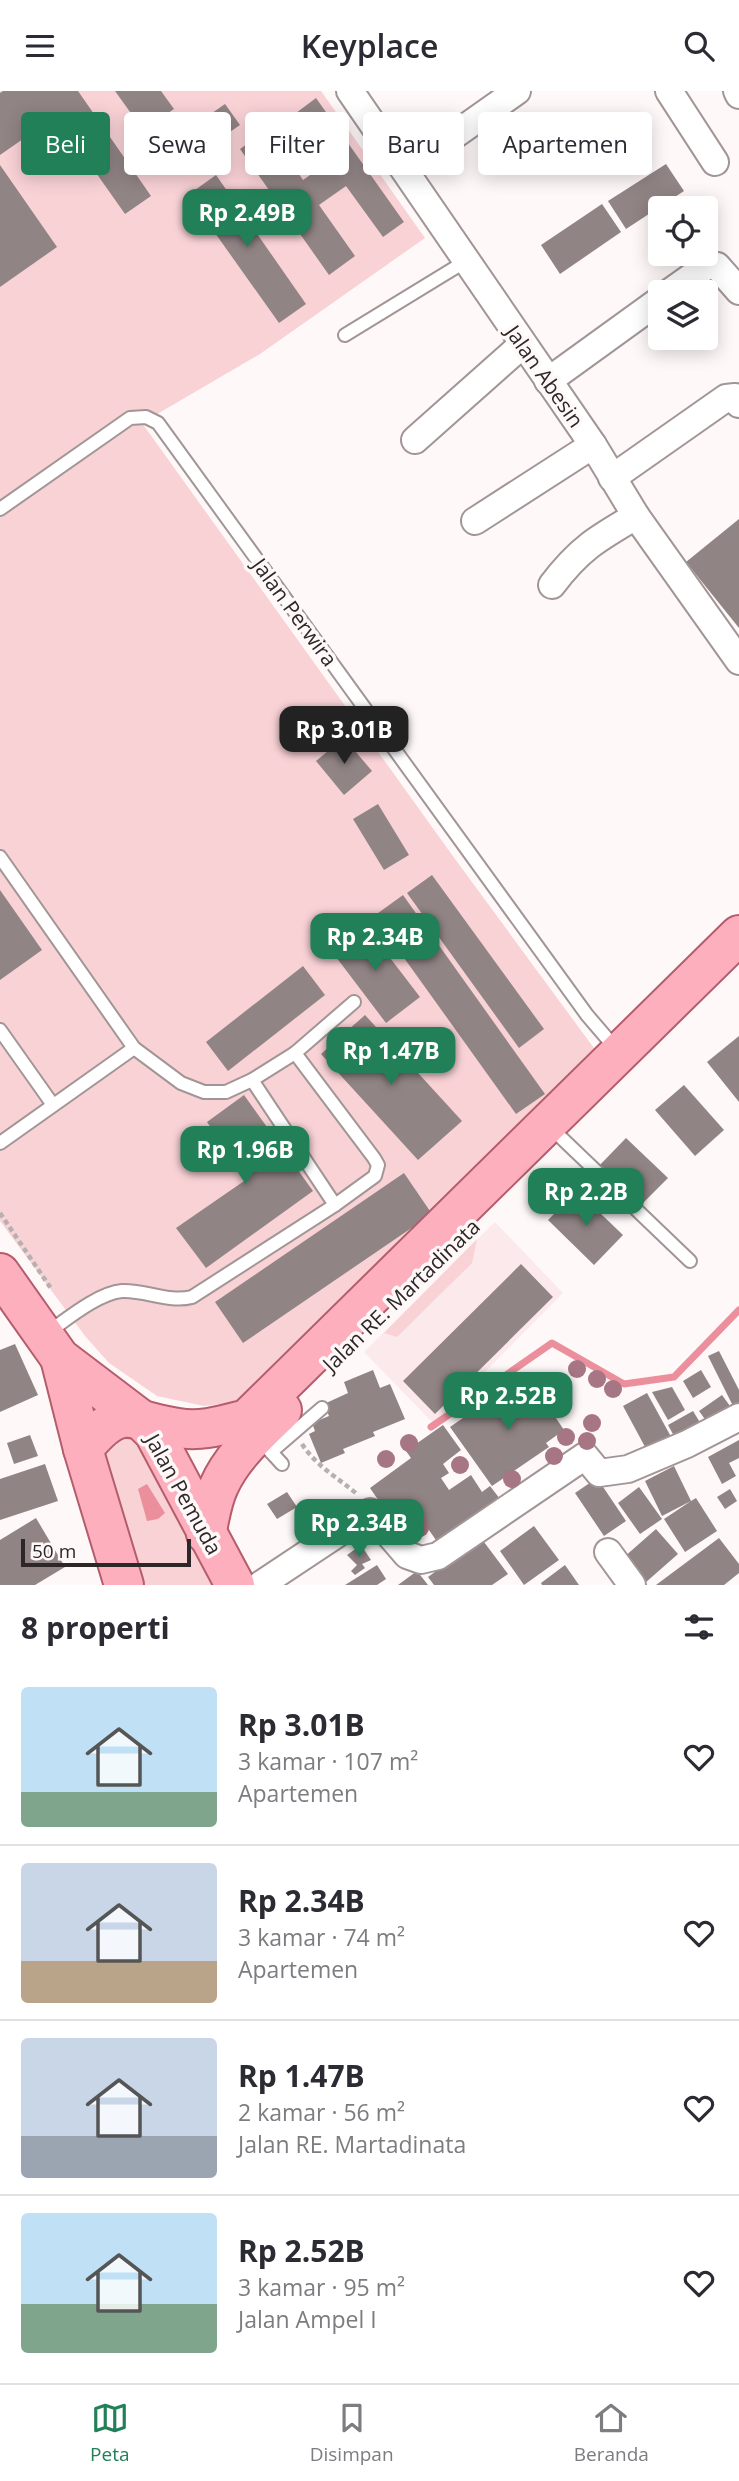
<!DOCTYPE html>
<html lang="id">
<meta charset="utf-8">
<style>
body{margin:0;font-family:"Open Sans",sans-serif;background:#f2f2f3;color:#2b2b33;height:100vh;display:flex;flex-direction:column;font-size:26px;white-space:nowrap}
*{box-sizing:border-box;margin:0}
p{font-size:23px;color:#7c7c81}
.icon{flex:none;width:38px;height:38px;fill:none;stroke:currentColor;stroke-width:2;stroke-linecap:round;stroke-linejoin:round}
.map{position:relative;height:1494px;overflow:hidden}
.drawer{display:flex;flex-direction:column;background:#fff;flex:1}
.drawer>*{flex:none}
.guide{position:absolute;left:21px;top:21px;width:698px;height:63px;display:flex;gap:14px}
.controls{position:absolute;left:648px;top:105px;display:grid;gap:14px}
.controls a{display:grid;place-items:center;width:70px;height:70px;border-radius:7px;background:#fff;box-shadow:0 4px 18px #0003;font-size:35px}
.scale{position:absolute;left:21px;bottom:18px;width:170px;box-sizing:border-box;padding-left:7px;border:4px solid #2d2728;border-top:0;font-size:19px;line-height:24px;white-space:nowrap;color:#2d2728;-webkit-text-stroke:5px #fef8f9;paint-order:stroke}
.price{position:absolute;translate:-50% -60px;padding:0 16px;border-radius:14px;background:#218058;color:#fff;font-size:23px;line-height:46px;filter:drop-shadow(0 2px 4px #0008)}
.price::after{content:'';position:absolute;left:50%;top:42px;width:21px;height:16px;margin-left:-10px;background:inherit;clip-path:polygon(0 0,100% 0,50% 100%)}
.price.on{background:#222;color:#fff}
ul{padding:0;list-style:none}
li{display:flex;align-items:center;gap:21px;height:175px;padding:0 21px}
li+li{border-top:2px solid #e1e1e2}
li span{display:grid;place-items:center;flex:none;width:196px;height:140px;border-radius:7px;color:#555}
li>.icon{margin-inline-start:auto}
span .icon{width:84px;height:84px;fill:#fffc;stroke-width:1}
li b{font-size:30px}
h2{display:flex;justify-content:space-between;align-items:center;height:84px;padding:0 21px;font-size:30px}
.pill{padding:0 24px;border-radius:7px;background:#fff;box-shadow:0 4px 18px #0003;font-size:24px;line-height:63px}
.pill.on{background:#218058;color:#fff}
header{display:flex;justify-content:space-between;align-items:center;height:91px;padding:0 21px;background:#fff;font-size:32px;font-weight:600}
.dock{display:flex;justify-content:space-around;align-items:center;height:98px;border-top:2px solid #e1e1e2;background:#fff;font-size:19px;color:#7c7c81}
.dock a{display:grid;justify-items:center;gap:4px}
.dock .on{color:#218058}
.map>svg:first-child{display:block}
.built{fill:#fce9eb}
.green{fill:#f9d2d6}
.water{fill:#ec8f9d}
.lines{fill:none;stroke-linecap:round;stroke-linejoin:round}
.stream{stroke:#ec8f9d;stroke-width:7}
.building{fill:#918485}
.lane-casing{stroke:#a29596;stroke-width:16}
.street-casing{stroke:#a29596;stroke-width:30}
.primary-casing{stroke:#b45d6c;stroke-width:42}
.path{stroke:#b6b0b1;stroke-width:4.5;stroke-dasharray:5 3.5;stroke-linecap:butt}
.lane{stroke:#fff;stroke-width:12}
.street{stroke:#fff;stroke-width:26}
.primary{stroke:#fdafbd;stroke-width:38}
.tree{fill:#a67684}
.labels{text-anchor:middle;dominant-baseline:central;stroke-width:7;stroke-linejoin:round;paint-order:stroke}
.street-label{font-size:21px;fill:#2d2728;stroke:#fef8f9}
</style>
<header><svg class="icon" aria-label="menu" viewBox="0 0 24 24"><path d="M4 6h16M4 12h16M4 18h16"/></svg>Keyplace<svg class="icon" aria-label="search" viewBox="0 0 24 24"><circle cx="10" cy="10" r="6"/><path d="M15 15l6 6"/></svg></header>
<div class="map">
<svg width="739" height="1494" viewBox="0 0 739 1494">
<rect width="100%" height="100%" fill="#fef8f9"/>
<path class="built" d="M495,1131L563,1202L434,1333L364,1261Z"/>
<g class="green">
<path d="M0,0H321L425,147L260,263L142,332L455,768L599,964L237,1311L204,1315L157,1305L109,1272L85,1245L0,1130Z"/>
<path d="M477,1148L472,1172L397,1246L384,1242Z"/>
<path d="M140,1344L218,1494H137L100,1371C105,1343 115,1346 140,1344Z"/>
</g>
<path class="water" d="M147,1393L165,1422L158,1428L147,1430L138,1398Z"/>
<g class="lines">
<path class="stream" d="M431,1336L552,1252L624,1293L674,1286L739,1219"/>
</g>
<g class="building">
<path d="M3,0H78L151,105L125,123L56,25L0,64V2Z"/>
<path d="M115,0H161L174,18L143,39Z"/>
<path d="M316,7L404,131L383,146L346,95L319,114L355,165L329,184L240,58L268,38L303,89L330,70L296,22Z"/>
<path d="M225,13L240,34L169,83L155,62Z"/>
<path d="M666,73L684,100L626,138L608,110Z"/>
<path d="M0,74L57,156L0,196Z"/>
<path d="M216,84L306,213L279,232L188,104Z"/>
<path d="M602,113L621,141L560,183L541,154Z"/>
<path d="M739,428V537L686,471Z"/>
<path d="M344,647L372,680L344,704L316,670Z"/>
<path d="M378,713L409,764L384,779L353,728Z"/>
<path d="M432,784L544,938L519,957L407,802Z"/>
<path d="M0,799L42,859L0,889Z"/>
<path d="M403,804L545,1003L516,1023L374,825Z"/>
<path d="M364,833L420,906L386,932L330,858Z"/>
<path d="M303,875L325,904L228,980L206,951Z"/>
<path d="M365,924L462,1030L418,1069L321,963Z"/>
<path d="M739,945V1011L707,971Z"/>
<path d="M684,994L724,1039L695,1065L655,1019Z"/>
<path d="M244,1004L313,1100L206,1177L176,1137L247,1088L207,1031Z"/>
<path d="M626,1047L668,1087L638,1117L596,1078Z"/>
<path d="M404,1082L432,1123L243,1252L215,1211Z"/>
<path d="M577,1100L623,1144L594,1174L548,1129Z"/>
<path d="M521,1173L553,1206L435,1323L403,1290Z"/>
<path d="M15,1253L38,1304L0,1321V1259Z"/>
<path d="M719,1260L739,1299V1319L736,1321L708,1265Z"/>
<path d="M373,1279L380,1297L390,1293L405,1328L373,1341L375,1345L343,1358L345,1362L321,1372L309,1343L315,1340L312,1332L329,1325L324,1313L348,1302L344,1291Z"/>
<path d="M701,1279L711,1296L693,1307L683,1290Z"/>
<path d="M531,1290L564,1339L546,1352L549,1356L492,1395L450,1336L502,1300L507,1307Z"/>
<path d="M672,1296L685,1319L668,1329L652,1301Z"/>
<path d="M647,1302L675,1353L651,1367L623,1315Z"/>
<path d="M722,1304L730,1315L707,1331L699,1320Z"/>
<path d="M693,1320L704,1338L679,1354L668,1334Z"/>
<path d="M443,1334L461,1359L443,1373L449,1382L441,1387L449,1399L471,1384L482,1401L490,1395L500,1408L438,1452L408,1409L397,1417L394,1413L385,1419L370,1397L411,1367L406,1360Z"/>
<path d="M30,1344L38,1365L14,1373L7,1352Z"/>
<path d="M739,1349V1367L729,1372L736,1385L722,1393L708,1366Z"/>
<path d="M45,1373L58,1410L0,1429V1388Z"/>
<path d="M674,1375L691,1410L696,1407L717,1440L685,1461L664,1428L691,1410L662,1425L645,1390Z"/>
<path d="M597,1387L626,1430L604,1445L575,1402Z"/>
<path d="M639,1396L662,1428L640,1443L618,1412Z"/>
<path d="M730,1398L737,1410L725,1418L717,1406Z"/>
<path d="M287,1401L297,1416L277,1428L267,1413Z"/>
<path d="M36,1427L65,1476L35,1494H0V1449Z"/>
<path d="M534,1435L559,1469L524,1494L500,1460Z"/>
<path d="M656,1438L678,1463L645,1492L623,1467Z"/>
<path d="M481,1447L508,1483L492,1494H434L428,1486Z"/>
<path d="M719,1447L739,1473V1482L724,1494H656Z"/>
<path d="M361,1454L371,1469L362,1473L365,1477L355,1484L351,1480L357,1474L347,1464Z"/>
<path d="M377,1474L386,1488L377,1494H345Z"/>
<path d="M565,1474L579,1494H542L541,1492Z"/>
<path d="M417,1480L428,1494H398Z"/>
</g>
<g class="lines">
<defs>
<g id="lane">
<path d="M345,244L466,170"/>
<path d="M0,418L130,327L146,326L158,332L587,924L617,959"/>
<path d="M0,766L134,957L181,992L204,1001H226L252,989"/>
<path d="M0,939L53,1014"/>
<path d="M295,962L252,989L335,1114"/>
<path d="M549,1035L690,1170"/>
<path d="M0,1052L134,957"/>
<path d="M47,1242C66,1229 98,1202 122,1200C146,1199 169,1212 192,1206L335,1114L375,1085L378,1074L374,1067L295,962L354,911"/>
<path d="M258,1347L271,1361L322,1317"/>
<path d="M271,1361L282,1373"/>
</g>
<g id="street">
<path d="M350,0L593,354L636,425L739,570"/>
<path d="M669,0L715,71"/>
<path d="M737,0L739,4"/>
<path d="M405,79L517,0"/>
<path d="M670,201L708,174L717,175L739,200"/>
<path d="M548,290L660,209"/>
<path d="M415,349L522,254"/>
<path d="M612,387L726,307L735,306L739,313"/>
<path d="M475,430L593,354"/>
<path d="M552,494C579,458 598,447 636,425"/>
<path d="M608,1461L632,1494"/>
<path d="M260,1494L370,1421L407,1464L421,1469L438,1465L585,1365L599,1382L628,1378L687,1353L739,1326"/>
</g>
<g id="primary">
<path d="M0,1182L60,1267L139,1327L154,1342L235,1494"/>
<path d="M60,1267L83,1358L124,1494"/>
<path d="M83,1358C122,1311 127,1329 178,1337C202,1341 223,1334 247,1328L739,844"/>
<path d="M206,1443C210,1427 212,1409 219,1395C232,1365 259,1342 282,1319"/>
</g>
</defs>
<use href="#lane" class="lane-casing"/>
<use href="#street" class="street-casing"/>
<use href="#primary" class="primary-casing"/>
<g class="path">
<path d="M0,1122L52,1199"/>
<path d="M302,1353C316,1375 337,1386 357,1403"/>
</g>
<use href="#lane" class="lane"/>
<use href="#street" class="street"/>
<use href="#primary" class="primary"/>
</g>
<g class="tree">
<circle cx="577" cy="1278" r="9"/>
<circle cx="597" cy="1288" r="9"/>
<circle cx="613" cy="1298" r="9"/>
<circle cx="592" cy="1332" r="9"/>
<circle cx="566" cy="1346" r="9"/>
<circle cx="587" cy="1350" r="9"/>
<circle cx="409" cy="1352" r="9"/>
<circle cx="554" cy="1365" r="9"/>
<circle cx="386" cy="1368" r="9"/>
<circle cx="460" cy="1374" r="9"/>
<circle cx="512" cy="1388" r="9"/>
<circle cx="420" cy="1437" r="9"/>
</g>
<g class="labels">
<g class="street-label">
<text transform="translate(545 285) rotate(55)">Jalan Abesin</text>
<text transform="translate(295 521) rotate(54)">Jalan Perwira</text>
<text transform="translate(401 1204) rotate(-44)">Jalan RE. Martadinata</text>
<text transform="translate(184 1403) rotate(61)">Jalan Pemuda</text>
</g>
</g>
</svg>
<div class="controls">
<a><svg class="icon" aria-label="locate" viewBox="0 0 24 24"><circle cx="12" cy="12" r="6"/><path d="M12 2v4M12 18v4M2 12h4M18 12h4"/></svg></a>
<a><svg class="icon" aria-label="layers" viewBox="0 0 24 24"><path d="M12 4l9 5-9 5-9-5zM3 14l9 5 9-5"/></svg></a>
</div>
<div class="scale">50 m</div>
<b class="price" style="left:247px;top:158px">Rp 2.49B</b>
<b class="price on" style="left:344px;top:675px">Rp 3.01B</b>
<b class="price" style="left:375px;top:882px">Rp 2.34B</b>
<b class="price" style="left:391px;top:996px">Rp 1.47B</b>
<b class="price" style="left:245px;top:1095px">Rp 1.96B</b>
<b class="price" style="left:586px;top:1137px">Rp 2.2B</b>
<b class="price" style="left:508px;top:1341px">Rp 2.52B</b>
<b class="price" style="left:359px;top:1468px">Rp 2.34B</b>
<div class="guide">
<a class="pill on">Beli</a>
<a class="pill">Sewa</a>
<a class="pill">Filter</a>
<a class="pill">Baru</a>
<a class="pill">Apartemen</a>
</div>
</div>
<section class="drawer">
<h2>8 properti<svg class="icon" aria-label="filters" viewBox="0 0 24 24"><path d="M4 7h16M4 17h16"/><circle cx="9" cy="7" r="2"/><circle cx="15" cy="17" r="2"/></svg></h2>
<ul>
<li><span style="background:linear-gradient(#bfe0f5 75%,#7fa58c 0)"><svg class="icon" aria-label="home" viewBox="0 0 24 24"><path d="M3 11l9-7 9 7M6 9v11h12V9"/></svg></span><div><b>Rp 3.01B</b><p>3 kamar · 107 m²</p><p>Apartemen</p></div><svg class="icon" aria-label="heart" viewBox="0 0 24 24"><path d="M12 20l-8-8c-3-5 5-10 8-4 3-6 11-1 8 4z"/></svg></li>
<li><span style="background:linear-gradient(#c9d6e8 70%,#b9a48a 0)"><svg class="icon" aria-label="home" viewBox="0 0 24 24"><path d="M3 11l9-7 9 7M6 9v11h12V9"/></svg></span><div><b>Rp 2.34B</b><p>3 kamar · 74 m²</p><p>Apartemen</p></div><svg class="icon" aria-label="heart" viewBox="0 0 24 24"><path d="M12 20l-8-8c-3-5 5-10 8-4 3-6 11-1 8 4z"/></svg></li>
<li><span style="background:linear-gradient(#c9d6e8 70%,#9aa5b1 0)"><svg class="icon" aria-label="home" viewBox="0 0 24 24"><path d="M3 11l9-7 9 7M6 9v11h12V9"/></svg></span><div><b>Rp 1.47B</b><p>2 kamar · 56 m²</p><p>Jalan RE. Martadinata</p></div><svg class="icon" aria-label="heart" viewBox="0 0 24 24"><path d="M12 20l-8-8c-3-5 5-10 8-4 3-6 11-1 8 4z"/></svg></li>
<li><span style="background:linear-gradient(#bfe0f5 65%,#7fa58c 0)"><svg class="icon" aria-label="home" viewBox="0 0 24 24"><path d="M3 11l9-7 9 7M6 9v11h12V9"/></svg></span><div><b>Rp 2.52B</b><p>3 kamar · 95 m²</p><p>Jalan Ampel I</p></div><svg class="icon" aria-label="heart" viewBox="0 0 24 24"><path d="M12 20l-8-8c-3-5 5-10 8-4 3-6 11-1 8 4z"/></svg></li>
</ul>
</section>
<nav class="dock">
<a class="on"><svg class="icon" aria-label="map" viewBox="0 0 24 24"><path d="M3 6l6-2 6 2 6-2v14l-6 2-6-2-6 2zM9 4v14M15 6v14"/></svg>Peta</a>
<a><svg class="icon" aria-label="saved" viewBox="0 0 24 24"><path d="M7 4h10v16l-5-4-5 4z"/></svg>Disimpan</a>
<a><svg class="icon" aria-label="home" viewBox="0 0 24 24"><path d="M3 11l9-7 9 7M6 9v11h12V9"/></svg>Beranda</a>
</nav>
